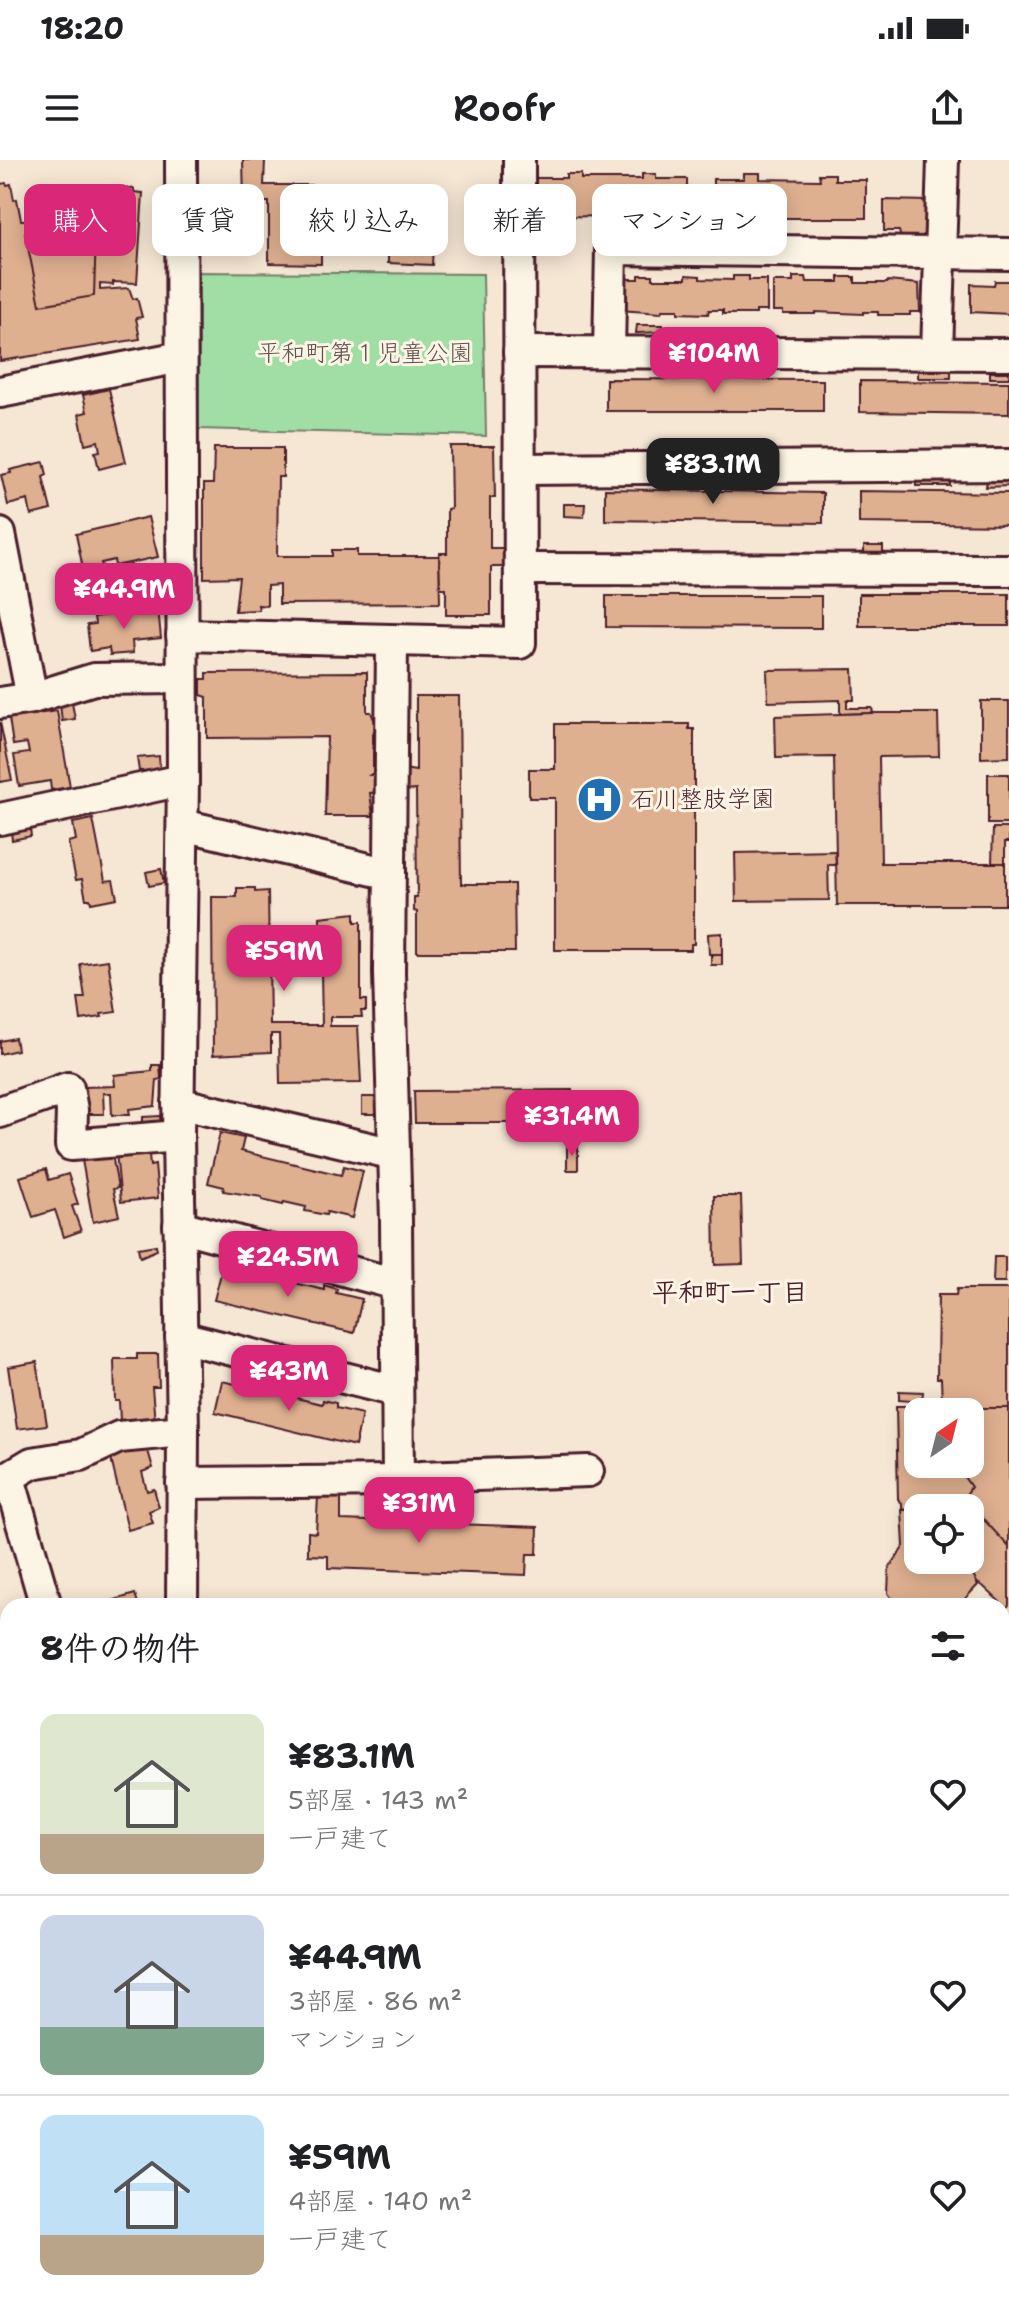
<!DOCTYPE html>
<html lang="ja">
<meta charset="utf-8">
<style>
body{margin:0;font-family:"Shantell Sans","Klee One",sans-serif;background:#f2f2f2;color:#202124;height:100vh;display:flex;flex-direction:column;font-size:30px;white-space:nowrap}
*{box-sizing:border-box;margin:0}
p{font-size:26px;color:#757577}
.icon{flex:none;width:44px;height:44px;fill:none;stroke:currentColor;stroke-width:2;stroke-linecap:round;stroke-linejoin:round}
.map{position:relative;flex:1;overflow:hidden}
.details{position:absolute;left:0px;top:1438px;width:1010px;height:714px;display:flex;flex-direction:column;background:#fff;border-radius:24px 24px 0 0;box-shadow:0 4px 20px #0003}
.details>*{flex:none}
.banner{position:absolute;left:24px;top:24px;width:962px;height:72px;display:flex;gap:16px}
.needle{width:52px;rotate:35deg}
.fabs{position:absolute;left:904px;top:1238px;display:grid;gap:16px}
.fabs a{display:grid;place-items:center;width:80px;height:80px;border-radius:16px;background:#fff;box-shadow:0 4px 20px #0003;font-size:40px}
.price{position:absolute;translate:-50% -68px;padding:0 18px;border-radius:16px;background:#db2777;color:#fff;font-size:26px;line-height:52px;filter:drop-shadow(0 2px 4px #0008)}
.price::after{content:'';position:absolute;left:50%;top:48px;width:24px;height:18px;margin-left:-12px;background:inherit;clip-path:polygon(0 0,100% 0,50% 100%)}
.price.current{background:#222;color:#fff}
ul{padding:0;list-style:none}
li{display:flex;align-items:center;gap:24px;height:200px;padding:0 40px}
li+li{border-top:2px solid #e0e0e0}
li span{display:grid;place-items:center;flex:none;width:224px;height:160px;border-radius:16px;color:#555}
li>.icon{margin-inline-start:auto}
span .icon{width:96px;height:96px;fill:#fffc;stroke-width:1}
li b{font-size:34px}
h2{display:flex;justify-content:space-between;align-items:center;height:96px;padding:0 40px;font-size:34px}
.tag{padding:0 28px;border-radius:16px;background:#fff;box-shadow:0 4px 20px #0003;font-size:28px;line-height:72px}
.tag.current{background:#db2777;color:#fff}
.status{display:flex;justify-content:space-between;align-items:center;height:56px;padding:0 40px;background:#fff;direction:ltr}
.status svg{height:22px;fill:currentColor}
header{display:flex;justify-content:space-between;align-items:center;height:104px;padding:0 40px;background:#fff;font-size:36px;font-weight:600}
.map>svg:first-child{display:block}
.green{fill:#a0dea5;stroke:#757e68;stroke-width:2}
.building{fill:#dfb090;stroke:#4a1f2b;stroke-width:2;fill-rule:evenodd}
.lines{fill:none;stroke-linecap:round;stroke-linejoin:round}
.minor-casing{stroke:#4a1f2b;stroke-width:36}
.minor{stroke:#fcf5e5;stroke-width:30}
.labels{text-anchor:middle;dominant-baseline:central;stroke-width:6;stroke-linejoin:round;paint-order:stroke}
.park-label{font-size:24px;fill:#604f4a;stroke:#fcf5e5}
.poi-label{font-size:24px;fill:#4a1f2b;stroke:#fcf5e5;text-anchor:start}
.neighbourhood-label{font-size:26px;font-weight:bold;fill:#4a1f2b;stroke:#fcf5e5}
</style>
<div class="status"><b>18:20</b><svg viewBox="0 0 49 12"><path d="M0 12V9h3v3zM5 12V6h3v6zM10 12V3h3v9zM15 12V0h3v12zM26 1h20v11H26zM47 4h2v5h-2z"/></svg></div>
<header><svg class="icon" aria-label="menu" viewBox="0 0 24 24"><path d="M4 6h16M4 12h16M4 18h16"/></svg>Roofr<svg class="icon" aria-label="share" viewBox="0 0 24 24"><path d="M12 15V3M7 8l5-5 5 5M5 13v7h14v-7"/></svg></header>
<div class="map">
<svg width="1009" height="2151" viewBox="0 0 1009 2151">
<rect width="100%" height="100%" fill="#f6e7d4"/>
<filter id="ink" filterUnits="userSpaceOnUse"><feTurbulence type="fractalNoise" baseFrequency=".0125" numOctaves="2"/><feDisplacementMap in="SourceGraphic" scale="16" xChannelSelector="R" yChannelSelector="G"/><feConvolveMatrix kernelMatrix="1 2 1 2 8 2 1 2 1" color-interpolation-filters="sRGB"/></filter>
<g filter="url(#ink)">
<path class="green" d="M199,112L483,114L486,276L198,269Z"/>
<g class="building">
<path d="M243,0H265L264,25H332V59L321,58V104L269,103V42H244Z"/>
<path d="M744,13H760V19L820,20L819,14H835V20H866V58H713V19H744Z"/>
<path d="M566,14H581V19H642V14H656V19H687V57L535,56V18H566Z"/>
<path d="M6,23L7,25L11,24L14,40L17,39L21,60L52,59L53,51L60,42L74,37L91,42L102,30L115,31V27L134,29V32L143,33L137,123L113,122V125L100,124V130L129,128L133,139L137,138L142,157L136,158L140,179L0,201V24Z"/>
<path d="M884,40L930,41L929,72H925V81L902,82L899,71H884Z"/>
<path d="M397,47L435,48L432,105L388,103V93L399,94L400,78L396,77L400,60H396Z"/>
<path d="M25,73H96L94,136L40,145Z"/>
<path d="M639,115H653V119H686V115L700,116V119L733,120V116H749V120H767V151H756V154H723V150H709L708,154L678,153V150H662L661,153L619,150V119H639Z"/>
<path d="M793,117H806L807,122H839V117H855V123H887L888,121L919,124L920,152H910V155H878V152H863V154L815,152V154H783V151H773V122H793Z"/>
<path d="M995,121H1009V154L971,152V124L994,125Z"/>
<path d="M637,165H663V172L636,173Z"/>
<path d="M663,209H695V216H662Z"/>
<path d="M736,210H769V217L737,216Z"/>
<rect x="918" y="211" width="33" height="7"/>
<rect x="990" y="212" width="19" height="6"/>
<path d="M606,219L823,220V251H606Z"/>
<path d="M860,221L1009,222V254L860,252Z"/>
<path d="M109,229L126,302L99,309L95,292L100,291L98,281L85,284L79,254L87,252L83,235Z"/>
<path d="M450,286H494L495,338H490V388H505V407H491V455H446V428H440L439,396L440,393H447V349L451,348Z"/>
<path d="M214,288H283V317H278L277,396H332V390H357V396H439L440,443L279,444V425L267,426V446L258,445L259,450L235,451L239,417L204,418V324H213Z"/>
<path d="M44,302L47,315L43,317L51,350L31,355L28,340L8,345L1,315L11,313L10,310Z"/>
<path d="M950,318V326H916V319Z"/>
<rect x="733" y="319" width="27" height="8"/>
<path d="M987,319H1009V326L986,327Z"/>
<path d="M605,329L823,333V363L605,360Z"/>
<path d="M859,331L1009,333V365L859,363Z"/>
<path d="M564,344H585L584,357L564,356Z"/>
<path d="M148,357L158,397L115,406L114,400L101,403L103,409L84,414L76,374Z"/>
<rect x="864" y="386" width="19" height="11"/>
<path d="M131,405L140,445L99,454L90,414Z"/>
<rect x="859" y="434" width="150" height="32"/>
<path d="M606,436H821V468L606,467Z"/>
<path d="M158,448L161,478L132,481L133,493L110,495L109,488L90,491L87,465L95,464L94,457Z"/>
<path d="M853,509L854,540H847V548H872L873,553L840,554V540L768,542L767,510Z"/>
<path d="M367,512V552H371L376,564L373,574V613L370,615H402L403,609L416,611V536H459L461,724H514L515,792H417V752L414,751V737H417L416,630L370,633L373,656H325L327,577L207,578V537L201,535V519H207V513Z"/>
<path d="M981,541H1009V597L981,598Z"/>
<path d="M72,543L75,559L62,561L60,545Z"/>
<path d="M57,551L70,627L51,630L50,621L19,626L14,595L29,593L27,583L13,585L9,558Z"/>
<path d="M873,553H938L939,596L879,597L881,703H1005V745H837L834,597L776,598L775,556Z"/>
<path d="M0,562L12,620L0,622Z"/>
<path d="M555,564H689V569H694V784H691V790H555V638H529V609H555Z"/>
<path d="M159,596L160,610L139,611L137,598Z"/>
<rect x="988" y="614" width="21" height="50"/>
<path d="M93,659L105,721L113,720L117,738L91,743L90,739H86L82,719L76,720L68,682L76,680L73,663Z"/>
<path d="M29,662L31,676L12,680L10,665Z"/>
<path d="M993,668H1009V682H1005V703H992Z"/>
<path d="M835,691L836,705H828L829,740L736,741L735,693Z"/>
<path d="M161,709L164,723L149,726L146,712Z"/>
<path d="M237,728H255V732L268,731L270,865H322L320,757L355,753V762H361V840H366V851H361L362,857H330V866H358L361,923L280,924L279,874H271V892L213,895L212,737H237Z"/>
<path d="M722,773V794H709L708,774Z"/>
<rect x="711" y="795" width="11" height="10"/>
<path d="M108,800L116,852L101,854L102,857L81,860L78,838H85L80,804Z"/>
<path d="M15,878L17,890L0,894V881Z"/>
<path d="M152,905H160L161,919L157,920L155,946L129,949L130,955H112L111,933H103L104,954H86L84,927L115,926L114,915L152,911Z"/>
<path d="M572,930V963H415L414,931Z"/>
<rect x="362" y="937" width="15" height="17"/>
<path d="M160,956L161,966H143V957Z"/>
<path d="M220,973L244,978L241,991L341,1015L344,1006L363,1011L352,1058L327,1052L326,1055L305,1051L306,1047L284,1042L283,1045L262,1040V1037L223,1031L224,1027L208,1023Z"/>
<rect x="567" y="987" width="11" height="23"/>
<path d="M142,990L143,995H149L150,1006L155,1005L158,1038L121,1042L116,992Z"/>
<path d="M112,994L118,1028L113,1029L119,1056L93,1062L82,1000Z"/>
<path d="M46,1009L49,1020L68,1014L78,1044L72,1046L81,1071L64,1077L55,1050L33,1057L20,1017Z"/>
<path d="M714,1036H741L743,1104L715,1105Z"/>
<path d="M156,1085L157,1090L140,1097L138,1088Z"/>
<path d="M994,1097H1005V1122H993Z"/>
<path d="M223,1106L252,1113L253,1108L266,1112L265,1116L324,1130V1125L337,1129L336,1133L362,1139L354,1173L214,1140Z"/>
<path d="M957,1129H1009V1445L1005,1450H1002V1446L999,1445L1000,1442L983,1426L974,1421L973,1414L963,1405L952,1400H970V1348H918V1359L908,1350L902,1349V1343L898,1339L896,1246H942L941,1218H937L938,1135H956ZM918,1252H970V1304H918Z"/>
<path d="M137,1194H158L159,1227H152L155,1263L127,1264V1260L120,1261L119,1241H115L114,1199H137Z"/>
<path d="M37,1202L47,1265L17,1269L8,1207Z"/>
<path d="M222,1221L249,1227L251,1223L268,1227L266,1231L322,1244L323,1240L336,1243V1248L362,1254L355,1286L215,1252Z"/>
<path d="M899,1231L923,1232L922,1242L899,1240Z"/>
<path d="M970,1248H1009V1387L964,1338L971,1327L962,1314H971Z"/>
<path d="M146,1284L153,1308L142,1312L147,1331L154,1329L159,1347L149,1351L153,1363L128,1370L110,1295Z"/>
<path d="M318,1337L341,1338V1360L538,1367L537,1394H527L526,1415L328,1408V1396L308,1395V1372L316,1373Z"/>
<path d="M902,1350H908L918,1359V1400H952L957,1405H963L973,1414L978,1425L958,1446H897L888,1433L889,1409L904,1386Z"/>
<path d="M135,1434L139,1446H106L105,1443Z"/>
<path d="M1,1506L8,1538L0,1540V1507Z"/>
<path d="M1009,1619V1689H1002V1620Z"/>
<path d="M933,2144H959L958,2150L933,2147Z"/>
</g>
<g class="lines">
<defs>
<g id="minor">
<path d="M181,0L183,620L178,976L183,1271L182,1446"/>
<path d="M519,192L1009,194"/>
<path d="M609,192L611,89L1009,94"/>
<path d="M937,193L943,0"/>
<path d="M0,232L181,197"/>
<path d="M520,309L1009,305"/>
<path d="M0,374L32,538"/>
<path d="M520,409L1009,410"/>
<path d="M182,475L520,483L519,0"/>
<path d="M392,482L389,813L396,1061L398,1321L421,1317L588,1311"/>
<path d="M0,543L32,538L94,519L182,518"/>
<path d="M0,659L183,620"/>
<path d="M183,665L390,714"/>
<path d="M178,943L394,994"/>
<path d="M0,952L68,928L72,950L71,985L178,976"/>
<path d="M179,1066L396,1124"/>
<path d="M181,1177L396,1231"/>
<path d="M9,1318L46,1446"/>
<path d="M0,1322L32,1303L81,1295L119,1277L183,1271"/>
<path d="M182,1323L398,1321"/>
<path d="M0,1562L8,1560"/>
<path d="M0,1717L8,1742"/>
<path d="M1002,2016H1009"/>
<path d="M0,2018L8,2016"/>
<path d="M0,2068L8,2073"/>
</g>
</defs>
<use href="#minor" class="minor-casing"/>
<use href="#minor" class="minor"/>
</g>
</g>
<defs>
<symbol id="hospital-disc" viewBox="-11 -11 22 22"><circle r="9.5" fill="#1f6fb2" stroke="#fcf5e5"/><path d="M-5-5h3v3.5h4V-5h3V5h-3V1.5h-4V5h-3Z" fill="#fff"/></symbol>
</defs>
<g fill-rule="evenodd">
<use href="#hospital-disc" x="574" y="614" width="51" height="51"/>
</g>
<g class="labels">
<g class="park-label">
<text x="365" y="193">平和町第１児童公園</text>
</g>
<g class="poi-label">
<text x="631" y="639">石川整肢学園</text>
</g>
<g class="neighbourhood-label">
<text x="730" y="1131">平和町一丁目</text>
</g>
</g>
</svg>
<div class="fabs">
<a><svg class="needle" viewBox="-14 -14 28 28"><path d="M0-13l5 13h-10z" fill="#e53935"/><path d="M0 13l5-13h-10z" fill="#757577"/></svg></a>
<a><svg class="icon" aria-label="locate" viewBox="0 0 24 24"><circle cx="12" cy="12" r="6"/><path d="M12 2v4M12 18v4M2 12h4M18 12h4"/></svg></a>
</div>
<b class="price" style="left:714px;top:235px">¥104M</b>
<b class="price current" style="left:713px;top:346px">¥83.1M</b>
<b class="price" style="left:124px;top:471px">¥44.9M</b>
<b class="price" style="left:284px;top:833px">¥59M</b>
<b class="price" style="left:572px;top:998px">¥31.4M</b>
<b class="price" style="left:288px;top:1139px">¥24.5M</b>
<b class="price" style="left:289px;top:1253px">¥43M</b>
<b class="price" style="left:419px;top:1385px">¥31M</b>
<div class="banner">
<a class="tag current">購入</a>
<a class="tag">賃貸</a>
<a class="tag">絞り込み</a>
<a class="tag">新着</a>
<a class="tag">マンション</a>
</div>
<section class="details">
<h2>8件の物件<svg class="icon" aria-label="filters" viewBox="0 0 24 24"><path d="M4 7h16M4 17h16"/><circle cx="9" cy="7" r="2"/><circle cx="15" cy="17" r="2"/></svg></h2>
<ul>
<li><span style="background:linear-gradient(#dfe7d0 75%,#b9a48a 0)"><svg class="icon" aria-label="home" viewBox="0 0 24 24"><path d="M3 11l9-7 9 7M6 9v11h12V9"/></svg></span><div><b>¥83.1M</b><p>5部屋 · 143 m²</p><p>一戸建て</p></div><svg class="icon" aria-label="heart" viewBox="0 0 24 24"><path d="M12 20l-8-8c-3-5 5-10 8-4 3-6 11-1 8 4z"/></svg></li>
<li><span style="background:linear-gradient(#c9d6e8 70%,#7fa58c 0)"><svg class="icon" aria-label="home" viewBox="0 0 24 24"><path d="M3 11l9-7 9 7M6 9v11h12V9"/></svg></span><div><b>¥44.9M</b><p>3部屋 · 86 m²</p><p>マンション</p></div><svg class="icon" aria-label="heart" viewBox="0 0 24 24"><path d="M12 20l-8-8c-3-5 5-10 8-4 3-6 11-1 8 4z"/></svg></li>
<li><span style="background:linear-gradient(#bfe0f5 75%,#b9a48a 0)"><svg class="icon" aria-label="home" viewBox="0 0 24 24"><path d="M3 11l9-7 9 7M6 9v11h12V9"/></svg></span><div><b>¥59M</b><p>4部屋 · 140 m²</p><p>一戸建て</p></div><svg class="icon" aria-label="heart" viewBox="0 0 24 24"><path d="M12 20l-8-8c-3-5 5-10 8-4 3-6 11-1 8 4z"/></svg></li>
</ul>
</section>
</div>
